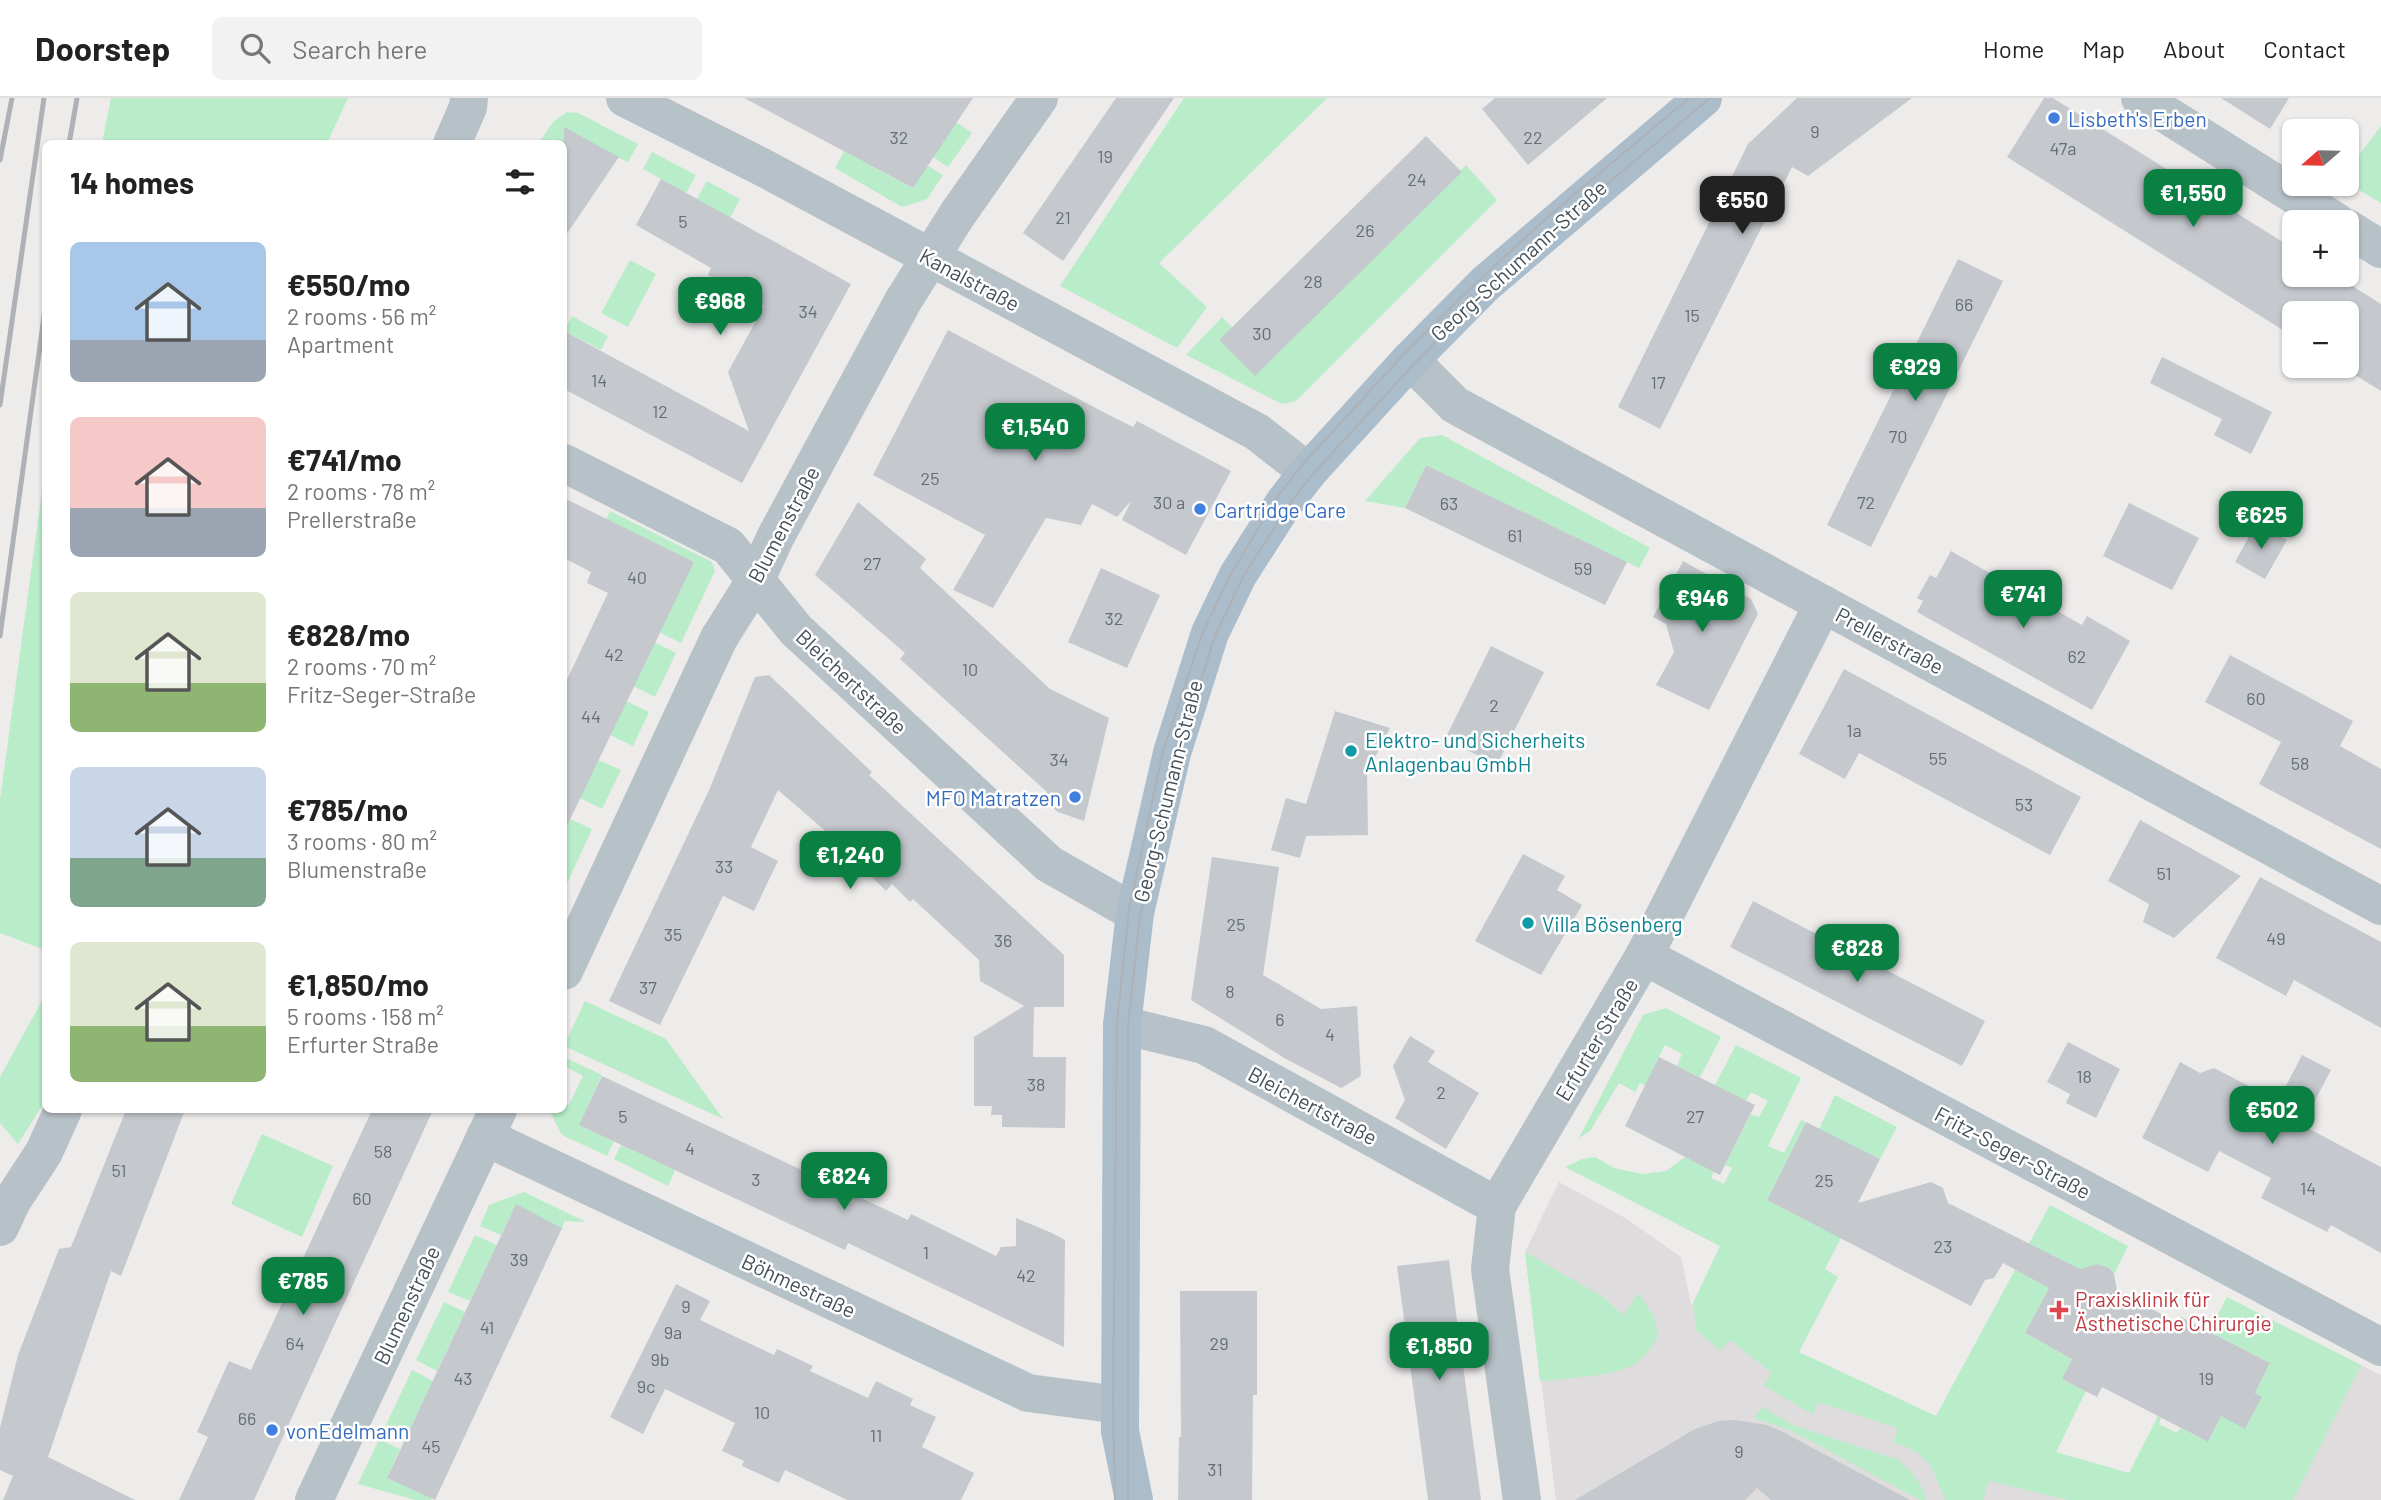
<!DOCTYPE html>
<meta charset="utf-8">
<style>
body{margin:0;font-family:Barlow,sans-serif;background:#f2f2f2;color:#222;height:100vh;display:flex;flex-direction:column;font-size:26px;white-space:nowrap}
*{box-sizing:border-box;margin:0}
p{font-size:23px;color:#767676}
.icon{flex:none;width:38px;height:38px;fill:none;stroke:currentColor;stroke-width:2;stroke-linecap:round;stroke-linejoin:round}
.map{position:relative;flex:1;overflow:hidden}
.details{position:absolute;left:42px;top:42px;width:525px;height:973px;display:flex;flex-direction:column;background:#fff;border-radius:10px;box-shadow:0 2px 5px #0004}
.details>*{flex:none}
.needle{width:46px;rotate:250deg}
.buttons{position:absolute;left:2282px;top:21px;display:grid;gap:14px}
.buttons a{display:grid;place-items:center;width:77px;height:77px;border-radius:10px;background:#fff;box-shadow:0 2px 5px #0004;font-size:35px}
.price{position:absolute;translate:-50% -60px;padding:0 16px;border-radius:14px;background:#0b8043;color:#fff;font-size:23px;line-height:46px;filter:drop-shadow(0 2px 4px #0008)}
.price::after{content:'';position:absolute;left:50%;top:42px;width:21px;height:16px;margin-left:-10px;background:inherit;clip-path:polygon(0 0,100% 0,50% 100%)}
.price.active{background:#222;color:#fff}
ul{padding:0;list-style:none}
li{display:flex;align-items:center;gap:21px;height:175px;padding:0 28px}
li span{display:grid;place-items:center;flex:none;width:196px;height:140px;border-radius:10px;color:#555}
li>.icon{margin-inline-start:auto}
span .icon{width:84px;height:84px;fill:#fffc;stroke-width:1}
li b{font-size:30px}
h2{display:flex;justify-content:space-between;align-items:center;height:84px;padding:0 28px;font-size:30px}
header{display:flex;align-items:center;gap:42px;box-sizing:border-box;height:98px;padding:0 35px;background:#fff;border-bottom:2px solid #e0e0e0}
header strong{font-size:33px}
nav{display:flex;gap:38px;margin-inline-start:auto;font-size:24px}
.search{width:490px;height:63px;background:#f2f2f2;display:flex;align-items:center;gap:18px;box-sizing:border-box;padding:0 24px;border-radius:10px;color:#767676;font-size:26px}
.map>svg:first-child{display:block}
.education{fill:#dfdcdd}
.green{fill:#b9edc9}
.building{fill:#c5c9ce}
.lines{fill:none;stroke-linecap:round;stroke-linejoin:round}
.minor{stroke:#b7c1c8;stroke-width:38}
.major{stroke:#abbdcb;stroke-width:38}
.tram{stroke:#aeb1b6;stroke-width:2}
.rail{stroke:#aeb1b6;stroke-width:5}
.shop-dot{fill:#3f7fe0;stroke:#fff;stroke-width:2.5}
.culture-dot{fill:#0f9aa8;stroke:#fff;stroke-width:2.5}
.health-dot{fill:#e0444e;stroke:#fff;stroke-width:2.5}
.labels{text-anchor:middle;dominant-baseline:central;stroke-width:5;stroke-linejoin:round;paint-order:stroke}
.number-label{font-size:18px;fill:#646e76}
.shop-label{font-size:21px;fill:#366cbe;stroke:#fff;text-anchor:start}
.street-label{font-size:21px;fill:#445058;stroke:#fff}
.culture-label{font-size:21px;fill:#0d838f;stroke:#fff;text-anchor:start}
.health-label{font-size:21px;fill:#be3a42;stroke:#fff;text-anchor:start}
</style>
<header>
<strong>Doorstep</strong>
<div class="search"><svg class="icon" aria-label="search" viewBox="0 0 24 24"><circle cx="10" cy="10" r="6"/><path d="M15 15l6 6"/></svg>Search here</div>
<nav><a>Home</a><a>Map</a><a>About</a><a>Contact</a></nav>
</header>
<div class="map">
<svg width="2381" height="1402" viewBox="0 0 2381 1402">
<rect width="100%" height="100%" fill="#eeebeb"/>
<g class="education">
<path d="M1559,1084L1627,1121L1681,1159L1691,1206L1948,1326L2226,1402H1556L1525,1154Z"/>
<path d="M2337,1255L2381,1277V1402H2262Z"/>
</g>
<g class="green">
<path d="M111,0H348L327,45H102Z"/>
<path d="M1184,0H1327L1159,165L1207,209L1177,250L1060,188Z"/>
<path d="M567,14L578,15L638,46L628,64L569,38L564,46H538L553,24Z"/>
<path d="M956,24L972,35L948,69L933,59Z"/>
<path d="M2381,28V105L2347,85V73Z"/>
<path d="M844,53L912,90L927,67L943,77L927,101L902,109L835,70Z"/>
<path d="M652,54L696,77L686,95L643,71Z"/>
<path d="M1466,67L1497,102L1296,303L1282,306L1186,257L1222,219L1232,229L1219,242L1255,277Z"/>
<path d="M707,83L740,101L730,120L697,101Z"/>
<path d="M630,162L656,176L628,229L601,215Z"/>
<path d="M572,218L608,238L601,252L564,233Z"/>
<path d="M1442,337L1650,450L1639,470L1426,367L1405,410L1365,403L1420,340Z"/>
<path d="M45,371L46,852H45L0,835V702Z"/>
<path d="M610,413L712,464L715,473L681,545L659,534L693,464L606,421Z"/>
<path d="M654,544L676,555L655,599L633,588Z"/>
<path d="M626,603L649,614L633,648L610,637Z"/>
<path d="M598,662L621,672L602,711L580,700Z"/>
<path d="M570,721L592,731L564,792V735Z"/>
<path d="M45,897V1003L18,1046L0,1025V979Z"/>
<path d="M585,903L666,941L723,1021L564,948Z"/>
<path d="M1666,910L1721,939L1700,979L1677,968L1682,956L1665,947L1655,966L1665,971L1654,992L1640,985L1635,994L1619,985L1590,1033L1579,1040L1643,917Z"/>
<path d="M1736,947L1801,980L1768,1048L1784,1055L1801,1022L1806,1024L1767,1102L1841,1140L1825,1171L1838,1179L1799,1254L1936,1318L2050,1107L2128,1148L2114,1176L2109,1170L2098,1166L2081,1172L2051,1156L2037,1183L2049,1190L2025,1235L2072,1261L2062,1281L2086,1293L2056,1354L2129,1375L2158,1318L2161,1320L2159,1326L2177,1335L2180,1330L2208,1344L2221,1318L2246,1330L2261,1299L2255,1295L2270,1265L2209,1233L2227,1199L2361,1267L2293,1402H2069L1988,1383L1983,1402H1945C1931,1366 1931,1358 1893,1344L1898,1330L1818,1304L1813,1317L1763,1287L1772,1275L1730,1242L1720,1253L1696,1232L1693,1205L1720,1148L1565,1069L1582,1061L1595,1059L1614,1070L1642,1076L1666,1073L1685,1059L1714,1073L1711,1080L1724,1086L1732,1070L1725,1067L1751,1016L1759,1019L1768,1003L1751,994L1746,1003L1715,987Z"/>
<path d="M564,959L602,977L579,1027L614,1043L607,1058L562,1037L549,1012H564V1005L569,1007L583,978L564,968Z"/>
<path d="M1835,997L1897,1029L1880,1061L1819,1031Z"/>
<path d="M262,1036L333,1068L302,1139L231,1106Z"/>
<path d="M621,1047L675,1072L668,1088L614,1061Z"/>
<path d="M524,1094L586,1124L565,1123L562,1130L516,1107L501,1137L480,1128L489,1107Z"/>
<path d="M475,1137L497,1147L470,1203L448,1194Z"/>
<path d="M1525,1154L1603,1199L1623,1217L1638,1195L1654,1219L1658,1238C1652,1248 1647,1256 1638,1264C1617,1279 1567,1280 1540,1283Z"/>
<path d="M444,1204L465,1214L437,1273L416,1262Z"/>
<path d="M412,1272L433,1283L406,1339L385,1329Z"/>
<path d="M1762,1309L1793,1327L1899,1362L1914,1377L1923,1392L1926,1402H1920L1792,1333L1754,1320Z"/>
<path d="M379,1341L400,1351L387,1380L432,1400L431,1402H415L358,1386Z"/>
</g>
<g class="building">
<path d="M744,0H973L913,90Z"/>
<path d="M1116,0H1174L1063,163L1023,135Z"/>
<path d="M1495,0H1607L1528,67L1482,11Z"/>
<path d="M1797,0H1912L1808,78L1792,69L1660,331L1618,309L1748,46Z"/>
<path d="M2044,0H2053L2294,151V177H2335L2381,206V293L2347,272V215H2294V239L2007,59Z"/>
<path d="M2221,0H2289L2270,31Z"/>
<path d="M564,29L619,59L564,140Z"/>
<path d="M1426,38L1462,74L1255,278L1219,242Z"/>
<path d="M661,81L851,186L742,385L564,291V233L749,333L728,274L764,208L708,177L711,170L636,127Z"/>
<path d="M1958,161L2003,183L1871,449L1827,427Z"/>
<path d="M948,232L1109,317L1133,329L1137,323L1231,373L1186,457L1122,422L1131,403L1117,419L1092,406L1081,427L1046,420L993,510L953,492L985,437L873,377Z"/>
<path d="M2162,259L2272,314L2251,356L2214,337L2222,321L2150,285Z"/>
<path d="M1426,367L1627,464L1605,507L1405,410Z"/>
<path d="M564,400L694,464L564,734V588L608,495L587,485L591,474L564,460Z"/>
<path d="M858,404L926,461L920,470L1050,591L1109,620L1084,723L1058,714L1042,700L1047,694L900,561L905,555L815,477Z"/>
<path d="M2129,405L2199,440L2172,492L2103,458Z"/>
<path d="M2256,426L2287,442L2265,481L2235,464Z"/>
<path d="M1951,453L2082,527L2087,518L2130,543L2092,612L1917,514L1923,503L1917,500L1930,477L1936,480Z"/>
<path d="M1683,463L1751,501L1758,516L1709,612L1656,587L1674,554L1666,526L1653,519Z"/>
<path d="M1101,470L1160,497L1127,570L1068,544Z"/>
<path d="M1491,548L1544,574L1497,667L1445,641Z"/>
<path d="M2230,557L2353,623L2340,648L2381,671V751L2259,686L2281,644L2205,604Z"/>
<path d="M1844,571L2081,699L2050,757L1859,655L1845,681L1799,656Z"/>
<path d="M769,577L872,674L869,677L1064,857V909H1034L1033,959H1066L1065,1030L1002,1029V1017H991L992,1008H974V939L1024,908L980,883L979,862L913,801L910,804L892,786L886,793L830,737L778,692L751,749L778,763L754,813L723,798L660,927L609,903L710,690L755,579Z"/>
<path d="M1335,613L1390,630L1367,675L1368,737L1306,738L1300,760L1271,752L1286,700L1306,706Z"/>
<path d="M2140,722L2241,778L2174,840L2143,824L2149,806L2108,783Z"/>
<path d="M1523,756L1565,778L1557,792L1582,807L1541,877L1475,843Z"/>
<path d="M1212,759L1279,769L1263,877L1321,911L1357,908L1361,978L1341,990L1286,961L1191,902Z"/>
<path d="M2260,779L2381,844V930L2294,882L2286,898L2216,860Z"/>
<path d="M1753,803L1985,923L1962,968L1730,849Z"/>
<path d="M1410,938L1435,953L1428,964L1479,995L1446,1051L1395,1020L1405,1002L1393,968Z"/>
<path d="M2068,944L2120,971L2096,1020L2066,1005L2070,996L2047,984Z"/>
<path d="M2302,957L2331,972L2302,1027L2381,1069V1155L2331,1127L2327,1134L2261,1100L2271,1080L2219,1053L2208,1074L2142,1040L2180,964L2200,975L2214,970L2278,1003Z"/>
<path d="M1659,959L1755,1007L1720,1077L1625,1028Z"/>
<path d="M602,978L908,1122L911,1116L996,1158L1001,1149L1016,1148V1120L1052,1135L1065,1142L1064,1249L848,1145L845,1152L579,1027Z"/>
<path d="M126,1012H185L121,1178L111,1173L48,1359L135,1402H3L13,1378L0,1372V1330L18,1257L59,1151L71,1149Z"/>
<path d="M372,1012H433L254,1402H179L208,1339L197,1334L229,1263L251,1272Z"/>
<path d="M1806,1024L1880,1061L1858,1105L1931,1084L1943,1090L1948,1105L2080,1171L2098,1166L2109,1170L2114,1176L2117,1192L2178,1225L2181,1219L2270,1265L2255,1295L2262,1299L2245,1331L2221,1318L2208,1344L2102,1289L2097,1299L2062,1281L2072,1261L2025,1235L2049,1190L2003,1165L1994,1180L1985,1182L1971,1208L1767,1102Z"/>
<path d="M516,1106L562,1130L435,1402L387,1380Z"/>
<path d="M1449,1162L1481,1402H1428L1397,1168Z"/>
<path d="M676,1186L710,1203L700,1222L774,1257L777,1251L813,1268L810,1273L868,1300L876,1283L913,1301L910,1307L936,1319L922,1349L974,1375L961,1402H847L785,1372L779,1385L742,1368L744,1363L722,1353L735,1325L665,1291L643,1336L610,1319Z"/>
<path d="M1180,1193H1257V1297H1253L1252,1402H1178L1179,1339H1181Z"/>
<path d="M1735,1322L1767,1327L1783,1334L1910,1402H1771L1757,1390L1745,1402H1575L1695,1331L1718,1323Z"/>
</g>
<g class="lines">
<g class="minor">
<path d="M625,0L762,69L1257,334L1308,374"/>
<path d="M2140,0L2337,124"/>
<path d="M452,46L468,9L469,0"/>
<path d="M2347,130L2381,151"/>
<path d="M1410,262L1455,307L2381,808"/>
<path d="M564,365L728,448L796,532L1049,766L1135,815"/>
<path d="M1644,858L2381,1249"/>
<path d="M564,873L719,540L756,481L776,438L903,203L957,117L1039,0"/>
<path d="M1122,927L1204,947L1497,1108"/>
<path d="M485,1039L1028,1295L1120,1307"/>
<path d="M0,1129L12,1103L44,1054L63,1012"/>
<path d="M314,1402L498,1012"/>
<path d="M1522,1402L1490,1171L1497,1108L1644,858L1823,506"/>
</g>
<path class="major" d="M1134,1402L1120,1333L1122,927L1135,815L1172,655L1210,535L1238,477L1284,405L1308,374L1410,262L1485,186L1703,0"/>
<g class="tram">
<path d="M1115,1402L1113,1306L1117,926L1129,812L1163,653L1203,534L1232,474L1276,401L1301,368L1403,257L1480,181L1550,117L1689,0"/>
<path d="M1128,1402V928L1140,818L1177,657L1215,538L1243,479L1288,408L1312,377L1414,266L1490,188L1559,126L1710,0"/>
</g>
<g class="rail">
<path d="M69,46L77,0"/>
<path d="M0,62L12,0"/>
<path d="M0,307L44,0"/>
<path d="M0,538L46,204"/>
</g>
</g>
<g class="shop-dot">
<circle cx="2054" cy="20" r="7"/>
<circle cx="1200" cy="411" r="7"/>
<circle cx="1075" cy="699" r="7"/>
<circle cx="272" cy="1332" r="7"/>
</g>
<g class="culture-dot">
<circle cx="1351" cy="653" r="7"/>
<circle cx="1528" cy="825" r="7"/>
</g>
<path class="health-dot" d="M2055.5 1201.5h7v7h7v7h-7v7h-7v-7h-7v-7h7z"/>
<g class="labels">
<g class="number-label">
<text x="1815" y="33">9</text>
<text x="899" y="39">32</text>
<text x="1533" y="39">22</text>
<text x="2063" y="50">47a</text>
<text x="1105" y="58">19</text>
<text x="1417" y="81">24</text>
<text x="1063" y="119">21</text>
<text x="683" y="123">5</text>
<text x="1365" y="132">26</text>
<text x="1313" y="183">28</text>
<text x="1964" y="206">66</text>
<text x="808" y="213">34</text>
<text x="1692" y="217">15</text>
<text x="1262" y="235">30</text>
<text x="599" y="282">14</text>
<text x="1658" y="284">17</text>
<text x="660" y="313">12</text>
<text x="1898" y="338">70</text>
<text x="930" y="380">25</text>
<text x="1169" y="404">30 a</text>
<text x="1866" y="404">72</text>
<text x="1449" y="405">63</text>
<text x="1515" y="437">61</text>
<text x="872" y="465">27</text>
<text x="1583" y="470">59</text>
<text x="637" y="479">40</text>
<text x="1114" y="520">32</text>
<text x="614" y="556">42</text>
<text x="2077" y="558">62</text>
<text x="970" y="571">10</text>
<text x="2256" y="600">60</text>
<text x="1494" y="607">2</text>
<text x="591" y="618">44</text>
<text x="1854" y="632">1a</text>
<text x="1938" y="660">55</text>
<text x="1059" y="661">34</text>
<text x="2300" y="665">58</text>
<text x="2024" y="706">53</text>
<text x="724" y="768">33</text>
<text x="2164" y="775">51</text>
<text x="1236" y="826">25</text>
<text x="673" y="836">35</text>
<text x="2276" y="840">49</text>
<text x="1003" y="842">36</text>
<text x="648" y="889">37</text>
<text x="1230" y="893">8</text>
<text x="1280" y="921">6</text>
<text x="1330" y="936">4</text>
<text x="2084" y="978">18</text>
<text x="1036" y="986">38</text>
<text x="1441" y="994">2</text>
<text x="623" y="1018">5</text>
<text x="1695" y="1018">27</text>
<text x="690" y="1050">4</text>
<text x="383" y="1053">58</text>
<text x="119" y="1072">51</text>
<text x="756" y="1081">3</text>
<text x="1824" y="1082">25</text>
<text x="2308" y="1090">14</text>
<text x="362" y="1100">60</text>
<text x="1943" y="1148">23</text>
<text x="926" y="1154">1</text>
<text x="519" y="1161">39</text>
<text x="1026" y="1177">42</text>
<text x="686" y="1208">9</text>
<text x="487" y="1229">41</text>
<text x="673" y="1234">9a</text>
<text x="295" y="1245">64</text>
<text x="1219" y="1245">29</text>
<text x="660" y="1261">9b</text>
<text x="463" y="1280">43</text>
<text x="2206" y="1280">19</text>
<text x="646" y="1288">9c</text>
<text x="762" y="1314">10</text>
<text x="247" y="1320">66</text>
<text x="876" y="1337">11</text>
<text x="431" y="1348">45</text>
<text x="1739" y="1353">9</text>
<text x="1215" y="1371">31</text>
</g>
<g class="shop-label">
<text x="2068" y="20">Lisbeth's Erben</text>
<text x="1214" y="411">Cartridge Care</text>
<text x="1061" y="699" text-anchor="end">MFO Matratzen</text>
<text x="286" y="1332">vonEdelmann</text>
</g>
<g class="street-label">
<text transform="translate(1518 162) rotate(-42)">Georg-Schumann-Straße</text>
<text transform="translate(970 181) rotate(28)">Kanalstraße</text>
<text transform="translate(783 426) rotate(-62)">Blumenstraße</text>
<text transform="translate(1890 542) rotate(28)">Prellerstraße</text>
<text transform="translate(852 583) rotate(43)">Bleichertstraße</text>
<text transform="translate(1167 693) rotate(-76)">Georg-Schumann-Straße</text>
<text transform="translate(1596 941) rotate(-59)">Erfurter Straße</text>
<text transform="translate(1313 1007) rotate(28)">Bleichertstraße</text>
<text transform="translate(2013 1054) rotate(28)">Fritz-Seger-Straße</text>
<text transform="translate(799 1187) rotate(25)">Böhmestraße</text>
<text transform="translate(406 1207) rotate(-65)">Blumenstraße</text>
</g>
<g class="culture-label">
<text x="1365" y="641">Elektro- und Sicherheits<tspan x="1365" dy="24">Anlagenbau GmbH</tspan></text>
<text x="1542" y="825">Villa Bösenberg</text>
</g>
<g class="health-label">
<text x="2075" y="1200">Praxisklinik für<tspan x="2075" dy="24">Ästhetische Chirurgie</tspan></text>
</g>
</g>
</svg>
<div class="buttons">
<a><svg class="needle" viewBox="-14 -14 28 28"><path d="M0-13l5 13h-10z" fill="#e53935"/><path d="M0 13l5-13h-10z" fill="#767676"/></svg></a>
<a>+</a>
<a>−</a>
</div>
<b class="price" style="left:2193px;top:131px">€1,550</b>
<b class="price active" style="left:1742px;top:138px">€550</b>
<b class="price" style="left:720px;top:239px">€968</b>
<b class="price" style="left:1915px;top:305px">€929</b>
<b class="price" style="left:1035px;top:365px">€1,540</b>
<b class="price" style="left:2261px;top:453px">€625</b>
<b class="price" style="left:2023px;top:532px">€741</b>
<b class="price" style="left:1702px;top:536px">€946</b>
<b class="price" style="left:850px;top:793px">€1,240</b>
<b class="price" style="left:1857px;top:886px">€828</b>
<b class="price" style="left:2272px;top:1048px">€502</b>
<b class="price" style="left:844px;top:1114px">€824</b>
<b class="price" style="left:303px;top:1219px">€785</b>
<b class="price" style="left:1439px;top:1284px">€1,850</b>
<section class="details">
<h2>14 homes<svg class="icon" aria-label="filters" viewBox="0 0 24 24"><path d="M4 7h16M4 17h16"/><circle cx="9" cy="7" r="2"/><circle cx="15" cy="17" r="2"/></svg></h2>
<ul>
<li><span style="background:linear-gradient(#a9c7e8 70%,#9aa5b1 0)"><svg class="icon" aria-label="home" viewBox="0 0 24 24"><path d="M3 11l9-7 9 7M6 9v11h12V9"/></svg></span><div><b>€550/mo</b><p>2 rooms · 56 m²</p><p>Apartment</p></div></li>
<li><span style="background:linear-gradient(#f6c9c9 65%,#9aa5b1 0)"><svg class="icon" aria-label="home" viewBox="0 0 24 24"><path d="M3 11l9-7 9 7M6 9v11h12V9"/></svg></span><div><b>€741/mo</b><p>2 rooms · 78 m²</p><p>Prellerstraße</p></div></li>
<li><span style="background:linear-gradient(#dfe7d0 65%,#8fb573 0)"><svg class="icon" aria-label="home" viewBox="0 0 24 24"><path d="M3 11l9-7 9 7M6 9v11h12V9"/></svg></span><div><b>€828/mo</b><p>2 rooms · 70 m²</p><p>Fritz-Seger-Straße</p></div></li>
<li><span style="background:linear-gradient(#c9d6e8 65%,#7fa58c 0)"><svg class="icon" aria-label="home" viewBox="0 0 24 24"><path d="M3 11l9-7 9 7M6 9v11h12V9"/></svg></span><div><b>€785/mo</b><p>3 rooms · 80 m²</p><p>Blumenstraße</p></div></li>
<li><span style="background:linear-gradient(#dfe7d0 60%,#8fb573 0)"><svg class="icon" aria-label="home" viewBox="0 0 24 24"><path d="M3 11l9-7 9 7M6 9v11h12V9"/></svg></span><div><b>€1,850/mo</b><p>5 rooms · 158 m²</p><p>Erfurter Straße</p></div></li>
</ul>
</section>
</div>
